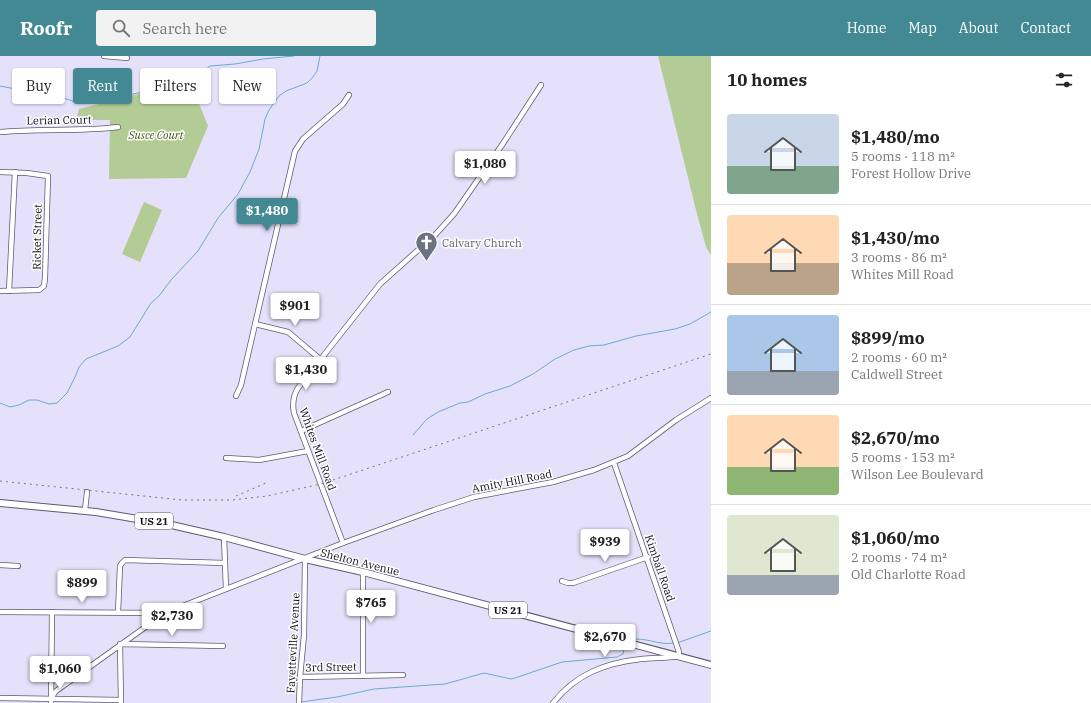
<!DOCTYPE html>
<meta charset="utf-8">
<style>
body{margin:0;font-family:"IBM Plex Serif",serif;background:#f2f2f2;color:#222;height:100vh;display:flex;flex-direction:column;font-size:15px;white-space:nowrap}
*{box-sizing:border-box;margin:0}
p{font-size:13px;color:#767676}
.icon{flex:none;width:22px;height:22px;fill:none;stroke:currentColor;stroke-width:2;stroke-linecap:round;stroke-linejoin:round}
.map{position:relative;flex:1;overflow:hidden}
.details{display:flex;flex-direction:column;background:#fff;width:380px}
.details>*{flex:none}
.banner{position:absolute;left:12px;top:12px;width:380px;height:36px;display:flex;gap:8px}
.price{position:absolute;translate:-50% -34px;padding:0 9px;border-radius:4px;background:#fff;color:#222;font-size:13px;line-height:26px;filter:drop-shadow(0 1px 2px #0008)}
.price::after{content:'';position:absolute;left:50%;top:24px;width:12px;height:9px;margin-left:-6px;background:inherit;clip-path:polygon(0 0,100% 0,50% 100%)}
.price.current{background:#438994;color:#fff}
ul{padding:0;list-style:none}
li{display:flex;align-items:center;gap:12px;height:100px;padding:0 16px}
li+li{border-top:1px solid #e0e0e0}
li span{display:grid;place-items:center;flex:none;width:112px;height:80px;border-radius:4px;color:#555}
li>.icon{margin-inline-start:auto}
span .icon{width:48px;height:48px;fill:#fffc;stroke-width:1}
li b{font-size:17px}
h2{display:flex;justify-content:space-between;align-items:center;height:48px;padding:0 16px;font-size:17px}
.chip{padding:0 14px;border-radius:4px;background:#fff;box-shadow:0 1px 3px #0004;font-size:14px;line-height:36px}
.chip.current{background:#438994;color:#fff}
header{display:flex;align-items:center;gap:24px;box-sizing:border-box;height:56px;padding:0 20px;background:#438994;color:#fff}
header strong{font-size:19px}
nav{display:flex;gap:22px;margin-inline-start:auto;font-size:14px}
.search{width:280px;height:36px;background:#f2f2f2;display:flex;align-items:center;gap:10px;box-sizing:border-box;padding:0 14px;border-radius:4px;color:#767676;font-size:15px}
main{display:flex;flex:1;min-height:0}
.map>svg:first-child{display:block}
.green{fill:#b3cb95}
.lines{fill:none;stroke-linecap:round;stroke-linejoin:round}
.stream{stroke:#6caad2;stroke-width:1}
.minor-casing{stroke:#5f5973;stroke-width:6}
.major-casing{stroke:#5f5973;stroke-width:8}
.minor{stroke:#fff;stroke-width:4.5}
.major{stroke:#fff;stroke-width:6}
.rail{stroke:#767283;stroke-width:1;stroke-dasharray:2 4;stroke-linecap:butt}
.labels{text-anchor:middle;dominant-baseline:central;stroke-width:3;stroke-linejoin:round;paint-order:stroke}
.shield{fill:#fff;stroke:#58565d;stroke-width:1}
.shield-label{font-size:10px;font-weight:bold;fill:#100d18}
.street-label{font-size:11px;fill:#100d18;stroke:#fff}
.park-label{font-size:11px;font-style:italic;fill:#405819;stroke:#fff}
.worship-label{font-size:11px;fill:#5b616d;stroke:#fff;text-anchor:start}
</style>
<header>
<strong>Roofr</strong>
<div class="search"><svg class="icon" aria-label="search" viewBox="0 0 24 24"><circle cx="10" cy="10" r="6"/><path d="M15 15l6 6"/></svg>Search here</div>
<nav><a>Home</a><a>Map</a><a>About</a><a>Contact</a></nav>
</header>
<main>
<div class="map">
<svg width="711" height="647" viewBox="0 0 711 647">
<rect width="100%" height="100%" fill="#e6e1fa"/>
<g class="green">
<path d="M658,0H711V199L706,191L696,154Z"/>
<path d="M190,25L208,70L186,122L109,123L110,64H76L79,53Z"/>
<path d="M144,146L162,154L140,206L122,198Z"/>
</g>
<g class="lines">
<g class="stream">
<path d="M0,30L63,42L73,45L105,44L152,34H164L192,27L201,22L206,13L210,10L235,8L263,3L294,0"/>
<path d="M0,347L10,351L19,349L29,344H37L49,348L57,347L67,337L76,319L79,311L86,303L118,290L130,281L151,247L159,240L171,224L198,195L218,162L238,138L250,116L259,93L265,63L269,54L279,40L286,35L307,27L313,21L317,15L320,0"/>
<path d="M413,379L427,363L438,356L460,347L468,346L485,338L510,330L533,318L555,303L574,294L589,290L604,289L636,280L675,273L690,268L711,256"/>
<path d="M630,584C644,580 659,590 674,587"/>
<path d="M677,587L711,575"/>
<path d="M301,646L337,641L374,633L445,628L484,617L511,623L515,622L562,606L617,601L623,598L625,589"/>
</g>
<defs>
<g id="minor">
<path d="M104,0L127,2"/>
<path d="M0,76C39,72 79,76 118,71"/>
<path d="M0,116L27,117L48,120L45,222L44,230L39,234L0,235"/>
<path d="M9,235L15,116"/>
<path d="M255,268L288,276L320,303"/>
<path d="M236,340L241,329L295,95L303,83L343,48L349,39"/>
<path d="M301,375L388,336"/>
<path d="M226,402L259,404L308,395"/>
<path d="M85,454L87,436"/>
<path d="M224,481L226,533"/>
<path d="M343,487L294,357C292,347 293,340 298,332L380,228L435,179L454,158L502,89L541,29"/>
<path d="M0,509L18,510"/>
<path d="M363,516V620"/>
<path d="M562,525L568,527H573L648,501"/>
<path d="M0,556L165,557"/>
<path d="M118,556L120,510L122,507L125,504L225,507"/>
<path d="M300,621L403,619"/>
<path d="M0,642L121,644"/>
<path d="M51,642L56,635L165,557L343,487L434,454L474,441L553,426L594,414L628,400L676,364L711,342"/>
<path d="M51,647L52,556"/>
<path d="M121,647L120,588L223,590"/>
<path d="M299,647L300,621L304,579L305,503"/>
<path d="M553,647C576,618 605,607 641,603C653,601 665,603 678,600L679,596L614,407"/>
</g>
<path id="major" d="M0,447L96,456L167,468L224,481L305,503L363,516L711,609"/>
</defs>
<use href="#minor" class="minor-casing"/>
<use href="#major" class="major-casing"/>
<use href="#minor" class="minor"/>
<use href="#major" class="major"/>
<g class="rail">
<path d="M0,425L182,444H232L267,440L321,428L711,298"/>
<path d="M236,440L266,427"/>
</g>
</g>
<defs>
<symbol id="church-pin" viewBox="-11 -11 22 30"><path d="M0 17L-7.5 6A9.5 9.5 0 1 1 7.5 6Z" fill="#6b7280" stroke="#fff"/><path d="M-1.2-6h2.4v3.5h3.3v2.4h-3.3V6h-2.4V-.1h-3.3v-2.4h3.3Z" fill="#fff"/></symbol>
</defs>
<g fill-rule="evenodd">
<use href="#church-pin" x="414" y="174" width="25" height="34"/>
</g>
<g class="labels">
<g class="shield">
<rect x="135" y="457" width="38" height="16" rx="3"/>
<rect x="489" y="546" width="38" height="16" rx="3"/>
</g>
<g class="shield-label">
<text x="154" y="465">US 21</text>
<text x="508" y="554">US 21</text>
</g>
<g class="street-label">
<text transform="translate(59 64) rotate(-1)">Lerian Court</text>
<text transform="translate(37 181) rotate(-89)">Ricket Street</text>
<text transform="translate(318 393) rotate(70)">Whites Mill Road</text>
<text transform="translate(512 425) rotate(-11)">Amity Hill Road</text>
<text transform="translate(360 506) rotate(14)">Shelton Avenue</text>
<text transform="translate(660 512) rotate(71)">Kimball Road</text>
<text transform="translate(293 587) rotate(-87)">Fayetteville Avenue</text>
<text transform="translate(331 611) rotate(-1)">3rd Street</text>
</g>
<g class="park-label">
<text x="156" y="79">Susce Court</text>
</g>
<g class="worship-label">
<text x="442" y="187">Calvary Church</text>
</g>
</g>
</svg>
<b class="price" style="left:485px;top:129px">$1,080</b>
<b class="price current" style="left:267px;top:176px">$1,480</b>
<b class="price" style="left:295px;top:271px">$901</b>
<b class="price" style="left:306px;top:335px">$1,430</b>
<b class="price" style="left:605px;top:507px">$939</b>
<b class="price" style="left:82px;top:548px">$899</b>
<b class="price" style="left:371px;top:568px">$765</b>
<b class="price" style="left:172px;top:581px">$2,730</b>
<b class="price" style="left:605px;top:602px">$2,670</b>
<b class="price" style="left:60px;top:634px">$1,060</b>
<div class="banner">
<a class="chip">Buy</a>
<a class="chip current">Rent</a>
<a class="chip">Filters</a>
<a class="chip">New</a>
</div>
</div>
<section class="details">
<h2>10 homes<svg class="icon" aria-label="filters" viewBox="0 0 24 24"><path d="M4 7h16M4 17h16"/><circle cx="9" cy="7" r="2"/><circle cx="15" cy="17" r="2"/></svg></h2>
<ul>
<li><span style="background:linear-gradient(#c9d6e8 65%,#7fa58c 0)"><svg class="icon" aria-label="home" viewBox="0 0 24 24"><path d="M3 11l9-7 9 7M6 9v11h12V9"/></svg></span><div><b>$1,480/mo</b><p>5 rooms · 118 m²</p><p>Forest Hollow Drive</p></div></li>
<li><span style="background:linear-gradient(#ffd9b3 60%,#b9a48a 0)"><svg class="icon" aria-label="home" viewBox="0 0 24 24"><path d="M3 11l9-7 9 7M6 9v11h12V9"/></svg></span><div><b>$1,430/mo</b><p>3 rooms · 86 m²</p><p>Whites Mill Road</p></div></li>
<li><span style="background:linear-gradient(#a9c7e8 70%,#9aa5b1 0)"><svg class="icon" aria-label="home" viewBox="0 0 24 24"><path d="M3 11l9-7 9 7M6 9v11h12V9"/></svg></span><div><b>$899/mo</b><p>2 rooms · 60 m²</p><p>Caldwell Street</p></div></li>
<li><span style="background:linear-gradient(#ffd9b3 65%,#8fb573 0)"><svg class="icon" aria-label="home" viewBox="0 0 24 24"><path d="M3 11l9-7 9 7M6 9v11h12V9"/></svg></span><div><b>$2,670/mo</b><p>5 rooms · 153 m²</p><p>Wilson Lee Boulevard</p></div></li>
<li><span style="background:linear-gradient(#dfe7d0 75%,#9aa5b1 0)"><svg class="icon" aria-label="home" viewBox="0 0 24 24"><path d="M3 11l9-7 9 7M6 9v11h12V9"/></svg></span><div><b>$1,060/mo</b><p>2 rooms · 74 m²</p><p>Old Charlotte Road</p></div></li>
</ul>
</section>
</main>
